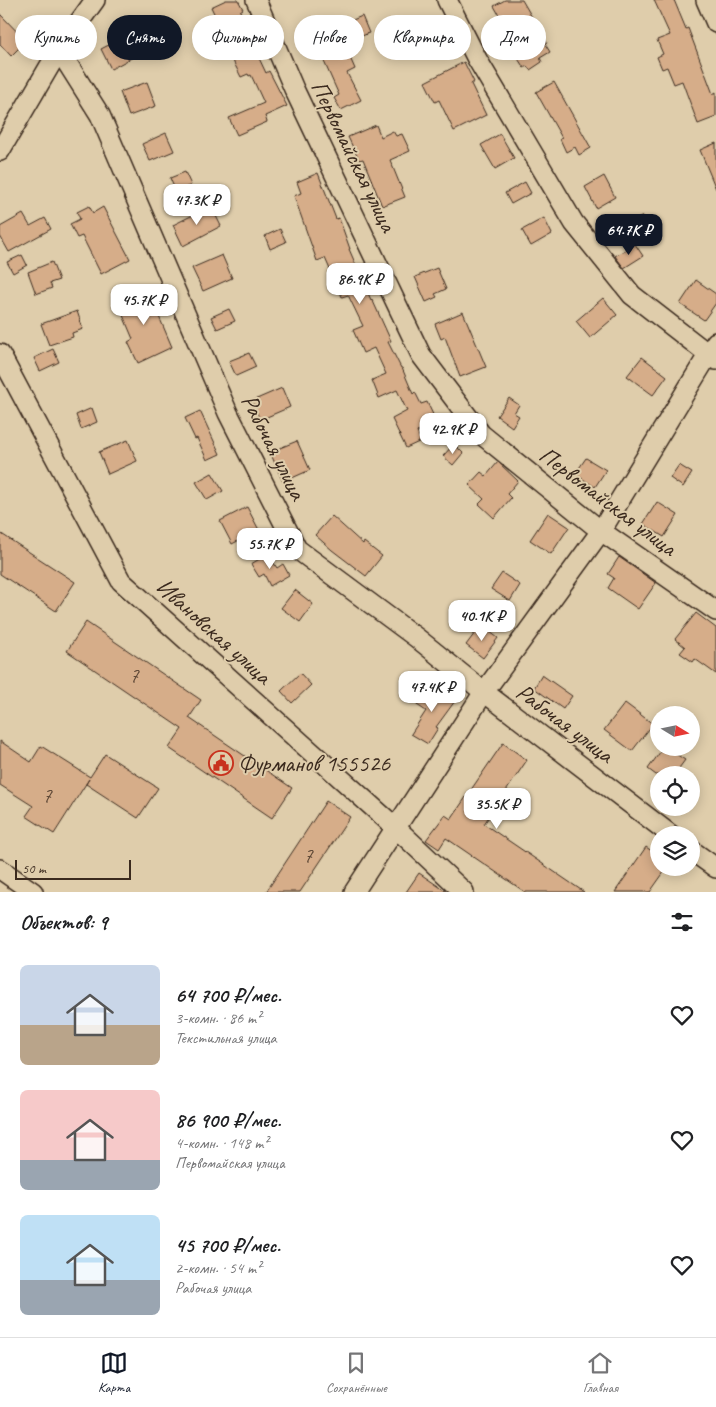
<!DOCTYPE html>
<html lang="ru">
<meta charset="utf-8">
<style>
body{margin:0;font-family:Caveat,sans-serif;background:#f2f2f2;color:#202124;height:100vh;display:flex;flex-direction:column;font-size:19px;white-space:nowrap}
*{box-sizing:border-box;margin:0}
p{font-size:16px;color:#757577}
.icon{flex:none;width:28px;height:28px;fill:none;stroke:currentColor;stroke-width:2;stroke-linecap:round;stroke-linejoin:round}
.map{position:relative;height:892px;overflow:hidden}
.panel{display:flex;flex-direction:column;background:#fff;flex:1}
.panel>*{flex:none}
.hud{position:absolute;left:15px;top:15px;width:686px;height:45px;display:flex;gap:10px}
.needle{width:32px;rotate:100deg}
.fabs{position:absolute;left:650px;top:706px;display:grid;gap:10px}
.fabs a{display:grid;place-items:center;width:50px;height:50px;border-radius:50%;background:#fff;box-shadow:0 2px 12px #0003;font-size:25px}
.scale{position:absolute;left:15px;bottom:12px;width:116px;box-sizing:border-box;padding-left:5px;border:2px solid #3b2a1e;border-top:0;font-size:14px;line-height:18px;white-space:nowrap;color:#3b2a1e;-webkit-text-stroke:4px #dfcdab;paint-order:stroke}
.price{position:absolute;translate:-50% -42px;padding:0 11px;border-radius:10px;background:#fff;color:#222;font-size:16px;line-height:32px;filter:drop-shadow(0 1px 2px #0008)}
.price::after{content:'';position:absolute;left:50%;top:30px;width:15px;height:11px;margin-left:-8px;background:inherit;clip-path:polygon(0 0,100% 0,50% 100%)}
.price.active{background:#111827;color:#fff}
ul{padding:0;list-style:none}
li{display:flex;align-items:center;gap:15px;height:125px;padding:0 20px}
li span{display:grid;place-items:center;flex:none;width:140px;height:100px;border-radius:8px;color:#555}
li>.icon{margin-inline-start:auto}
span .icon{width:60px;height:60px;fill:#fffc;stroke-width:1}
li b{font-size:21px}
h2{display:flex;justify-content:space-between;align-items:center;height:60px;padding:0 20px;font-size:21px}
.tag{padding:0 18px;border-radius:22px;background:#fff;box-shadow:0 2px 12px #0003;font-size:18px;line-height:45px}
.tag.active{background:#111827;color:#fff}
.dock{display:flex;justify-content:space-around;align-items:center;height:70px;border-top:1px solid #e0e0e0;background:#fff;font-size:14px;color:#757577}
.dock a{display:grid;justify-items:center;gap:2px}
.dock .active{color:#111827}
.map>svg:first-child{display:block}
.building{fill:#d6ad89;stroke:#3b2a1e}
.lines{fill:none;stroke-linecap:round;stroke-linejoin:round}
.minor-casing{stroke:#3b2a1e;stroke-width:22}
.minor{stroke:#dfcdab;stroke-width:19}
.labels{text-anchor:middle;dominant-baseline:central;stroke-width:4;stroke-linejoin:round;paint-order:stroke}
.number-label{font-size:21px;fill:#624b39}
.street-label{font-size:24px;fill:#3b2a1e;stroke:#dfcdab}
.poi-label{font-size:24px;fill:#3b2a1e;stroke:#dfcdab;text-anchor:start}
</style>
<div class="map">
<svg width="716" height="892" viewBox="0 0 716 892">
<rect width="100%" height="100%" fill="#dfcdab"/>
<filter id="ink" filterUnits="userSpaceOnUse"><feTurbulence type="fractalNoise" baseFrequency=".02" numOctaves="2"/><feDisplacementMap in="SourceGraphic" scale="10" xChannelSelector="R" yChannelSelector="G"/><feConvolveMatrix kernelMatrix="1 2 1 2 8 2 1 2 1" color-interpolation-filters="sRGB"/></filter>
<g filter="url(#ink)">
<g class="building">
<path d="M226,0H238L243,9L240,11L252,35L249,37L266,73L269,71L287,106L265,116L267,122L237,135L229,118L264,103L251,75L249,76L248,74L241,77L231,57L233,56L221,32H223L211,7Z"/>
<path d="M505,0H522L547,43L545,44L550,52L540,58L542,62L530,70L527,66L524,68L513,51L518,48L494,6Z"/>
<path d="M654,0H674L686,29L688,28L713,94L716,92V117L698,124L682,81L674,84L667,67L662,69L657,57L663,54L657,40L670,35Z"/>
<path d="M0,14L26,41L11,56L0,44Z"/>
<path d="M362,16L369,33L355,39L348,22Z"/>
<path d="M440,17L448,31L427,43L419,29Z"/>
<path d="M134,32L142,47L135,51L137,55L111,69L101,49Z"/>
<path d="M341,37L355,69L347,73L361,100L341,110L334,98L339,95L318,48Z"/>
<path d="M464,62L474,82L471,84L486,115L454,131L439,100L435,102L425,82Z"/>
<path d="M147,82L156,106L129,116L120,92Z"/>
<path d="M554,82L591,148L579,155L575,147L566,152L560,139L562,138L536,92Z"/>
<path d="M376,125L381,137L393,131L396,136L402,134L410,151L390,160L405,197L382,206L363,159L359,160L348,137Z"/>
<path d="M166,133L174,151L150,161L142,144Z"/>
<path d="M500,134L514,158L495,169L481,145Z"/>
<path d="M716,143V189L700,150Z"/>
<path d="M185,172L191,185L176,192L170,178Z"/>
<path d="M318,173L336,219L339,218L350,249H349L371,300L372,299L391,341L388,342L401,368H402L413,394L415,392L421,404L427,402L437,423L417,432L421,441L406,448L392,419L407,411L397,390L379,398L372,380L386,374L374,348L363,353L353,330L363,326L348,295L342,297L325,258L317,261L294,196L301,193L297,182Z"/>
<path d="M604,176L615,197L596,208L585,187Z"/>
<path d="M525,182L531,193L511,204L505,193Z"/>
<path d="M89,206L93,213L103,207L130,259L101,274L82,236L77,238L70,224L80,219L77,212Z"/>
<path d="M211,206L221,226L183,246L173,225Z"/>
<path d="M23,214L30,226L45,218L51,229L9,252L0,236V227Z"/>
<path d="M643,216L652,233L629,245L622,232V227Z"/>
<path d="M544,218L552,234L531,246L522,230Z"/>
<path d="M280,229L286,242L270,249L265,236Z"/>
<path d="M635,244L643,256L624,268L615,256Z"/>
<path d="M22,255L27,265L13,273L7,262Z"/>
<path d="M222,255L232,278L203,291L192,268Z"/>
<path d="M52,262L59,280L50,283L52,288L36,294L28,272Z"/>
<path d="M437,268L446,289L435,294L437,297L426,302L415,277Z"/>
<path d="M696,280L716,294V303L704,320L680,304Z"/>
<path d="M139,291L141,297L149,293L172,347L138,363L128,342L133,339L117,301Z"/>
<path d="M603,298L617,315L590,338L576,321Z"/>
<path d="M229,309L235,321L217,329L211,317Z"/>
<path d="M77,311L83,329L72,333L73,337L49,345L41,324Z"/>
<path d="M463,312L486,367L460,377L445,337L441,339L435,324Z"/>
<path d="M53,349L59,362L40,371L34,358Z"/>
<path d="M249,353L256,367L236,376L229,361Z"/>
<path d="M642,357L667,376L653,395L627,376Z"/>
<path d="M282,388L290,407L260,420L252,401Z"/>
<path d="M509,398L519,405L514,413L519,416L512,427L497,416Z"/>
<path d="M92,408L97,422L81,429L76,415Z"/>
<path d="M200,411L220,454L207,460L197,438L195,439L185,418Z"/>
<path d="M128,440L137,461L108,474L99,452Z"/>
<path d="M297,441L310,470L283,482L270,452Z"/>
<path d="M454,444L463,453L453,465L443,456Z"/>
<path d="M586,458L606,470L595,487L575,474Z"/>
<path d="M498,462L518,481L507,494L511,498L494,518L479,504L484,499L469,485L481,472L486,476Z"/>
<path d="M679,465L692,473L683,487L670,478Z"/>
<path d="M212,473L223,491L207,500L196,482Z"/>
<path d="M657,502L678,515L664,537L643,524Z"/>
<path d="M247,507L259,530L232,544L220,521Z"/>
<path d="M548,513L569,527L551,554L530,540Z"/>
<path d="M332,516L363,544L364,542L382,556L366,576L332,550L315,535Z"/>
<path d="M0,533L75,582L56,611L0,574Z"/>
<path d="M268,554L277,568L283,564L289,575L270,586L264,574L259,577L251,564Z"/>
<path d="M619,557L656,583L638,609L608,588L614,578L608,574Z"/>
<path d="M502,573L520,585L510,601L491,589Z"/>
<path d="M295,590L313,604L300,622L281,608Z"/>
<path d="M696,613L716,628V674L695,659L693,662L680,653L685,647L675,639Z"/>
<path d="M86,622L201,700L189,718L292,788L272,818L169,748L182,729L67,651Z"/>
<path d="M481,625L498,638L483,658L466,645Z"/>
<path d="M300,673L311,685L292,703L281,691Z"/>
<path d="M542,675L572,696L563,709L534,688Z"/>
<path d="M432,685L455,701L436,727L438,728L428,744L411,734L426,711L417,705Z"/>
<path d="M625,703L653,724L632,751L604,730Z"/>
<path d="M0,741L31,762L41,746L90,777L105,754L158,788L138,818L86,784L89,779L54,834L26,816L33,806L0,785Z"/>
<path d="M503,743L527,760L484,824L584,892H525L446,838L439,849L426,840L445,815L451,819Z"/>
<path d="M663,748H667L685,760L674,775H656L648,769Z"/>
<path d="M326,801L350,817L300,892H266Z"/>
<path d="M646,847L659,856V868H667L650,892H615Z"/>
<path d="M419,873L447,892H406Z"/>
</g>
<g class="lines">
<defs>
<g id="minor">
<path d="M256,0L294,89L421,355L481,434L601,531L716,611"/>
<path d="M447,0L477,59L574,223L632,295L716,360"/>
<path d="M706,0L716,23"/>
<path d="M59,50L100,115L228,413L297,549L417,638L484,692L671,835"/>
<path d="M0,151L59,50L95,0"/>
<path d="M0,354L121,581L396,828L464,892"/>
<path d="M691,850L716,868"/>
<path d="M0,869L33,892"/>
<path d="M354,892L484,692L601,531L716,342"/>
</g>
</defs>
<use href="#minor" class="minor-casing"/>
<use href="#minor" class="minor"/>
</g>
</g>
<defs>
<symbol id="civic-ring" viewBox="-11 -11 22 22"><circle r="9.5" fill="#dfcdab" stroke="#c8321e" stroke-width="1.5"/><path d="M-.6-6.5H3V-4.5H.6V-3L4-1V1h2V6H-6V1h2V-1L-.6-3ZM-1.2 2.5V6h2.4V2.5Z" fill="#c8321e"/></symbol>
</defs>
<g fill-rule="evenodd">
<use href="#civic-ring" x="207" y="749" width="28" height="28"/>
</g>
<g class="labels">
<g class="number-label">
<text x="134" y="675">7</text>
<text x="47" y="795">7</text>
<text x="308" y="855">7</text>
</g>
<g class="street-label">
<text transform="translate(354 156) rotate(64)">Первомайская улица</text>
<text transform="translate(274 447) rotate(63)">Рабочая улица</text>
<text transform="translate(608 501) rotate(37)">Первомайская улица</text>
<text transform="translate(214 631) rotate(42)">Ивановская улица</text>
<text transform="translate(565 723) rotate(37)">Рабочая улица</text>
</g>
<g class="poi-label">
<text x="238" y="763">Фурманов 155526</text>
</g>
</g>
</svg>
<div class="fabs">
<a><svg class="needle" viewBox="-14 -14 28 28"><path d="M0-13l5 13h-10z" fill="#e53935"/><path d="M0 13l5-13h-10z" fill="#757577"/></svg></a>
<a><svg class="icon" aria-label="locate" viewBox="0 0 24 24"><circle cx="12" cy="12" r="6"/><path d="M12 2v4M12 18v4M2 12h4M18 12h4"/></svg></a>
<a><svg class="icon" aria-label="layers" viewBox="0 0 24 24"><path d="M12 4l9 5-9 5-9-5zM3 14l9 5 9-5"/></svg></a>
</div>
<div class="scale">50 m</div>
<b class="price" style="left:197px;top:226px">47.3K ₽</b>
<b class="price active" style="left:629px;top:256px">64.7K ₽</b>
<b class="price" style="left:360px;top:305px">86.9K ₽</b>
<b class="price" style="left:144px;top:326px">45.7K ₽</b>
<b class="price" style="left:453px;top:455px">42.9K ₽</b>
<b class="price" style="left:270px;top:570px">55.7K ₽</b>
<b class="price" style="left:482px;top:642px">40.1K ₽</b>
<b class="price" style="left:432px;top:713px">47.4K ₽</b>
<b class="price" style="left:497px;top:830px">35.5K ₽</b>
<div class="hud">
<a class="tag">Купить</a>
<a class="tag active">Снять</a>
<a class="tag">Фильтры</a>
<a class="tag">Новое</a>
<a class="tag">Квартира</a>
<a class="tag">Дом</a>
</div>
</div>
<section class="panel">
<h2>Объектов: 9<svg class="icon" aria-label="filters" viewBox="0 0 24 24"><path d="M4 7h16M4 17h16"/><circle cx="9" cy="7" r="2"/><circle cx="15" cy="17" r="2"/></svg></h2>
<ul>
<li><span style="background:linear-gradient(#c9d6e8 60%,#b9a48a 0)"><svg class="icon" aria-label="home" viewBox="0 0 24 24"><path d="M3 11l9-7 9 7M6 9v11h12V9"/></svg></span><div><b>64 700 ₽/мес.</b><p>3-комн. · 86 m²</p><p>Текстильная улица</p></div><svg class="icon" aria-label="heart" viewBox="0 0 24 24"><path d="M12 20l-8-8c-3-5 5-10 8-4 3-6 11-1 8 4z"/></svg></li>
<li><span style="background:linear-gradient(#f6c9c9 70%,#9aa5b1 0)"><svg class="icon" aria-label="home" viewBox="0 0 24 24"><path d="M3 11l9-7 9 7M6 9v11h12V9"/></svg></span><div><b>86 900 ₽/мес.</b><p>4-комн. · 148 m²</p><p>Первомайская улица</p></div><svg class="icon" aria-label="heart" viewBox="0 0 24 24"><path d="M12 20l-8-8c-3-5 5-10 8-4 3-6 11-1 8 4z"/></svg></li>
<li><span style="background:linear-gradient(#bfe0f5 65%,#9aa5b1 0)"><svg class="icon" aria-label="home" viewBox="0 0 24 24"><path d="M3 11l9-7 9 7M6 9v11h12V9"/></svg></span><div><b>45 700 ₽/мес.</b><p>2-комн. · 54 m²</p><p>Рабочая улица</p></div><svg class="icon" aria-label="heart" viewBox="0 0 24 24"><path d="M12 20l-8-8c-3-5 5-10 8-4 3-6 11-1 8 4z"/></svg></li>
</ul>
</section>
<nav class="dock">
<a class="active"><svg class="icon" aria-label="map" viewBox="0 0 24 24"><path d="M3 6l6-2 6 2 6-2v14l-6 2-6-2-6 2zM9 4v14M15 6v14"/></svg>Карта</a>
<a><svg class="icon" aria-label="saved" viewBox="0 0 24 24"><path d="M7 4h10v16l-5-4-5 4z"/></svg>Сохранённые</a>
<a><svg class="icon" aria-label="home" viewBox="0 0 24 24"><path d="M3 11l9-7 9 7M6 9v11h12V9"/></svg>Главная</a>
</nav>
